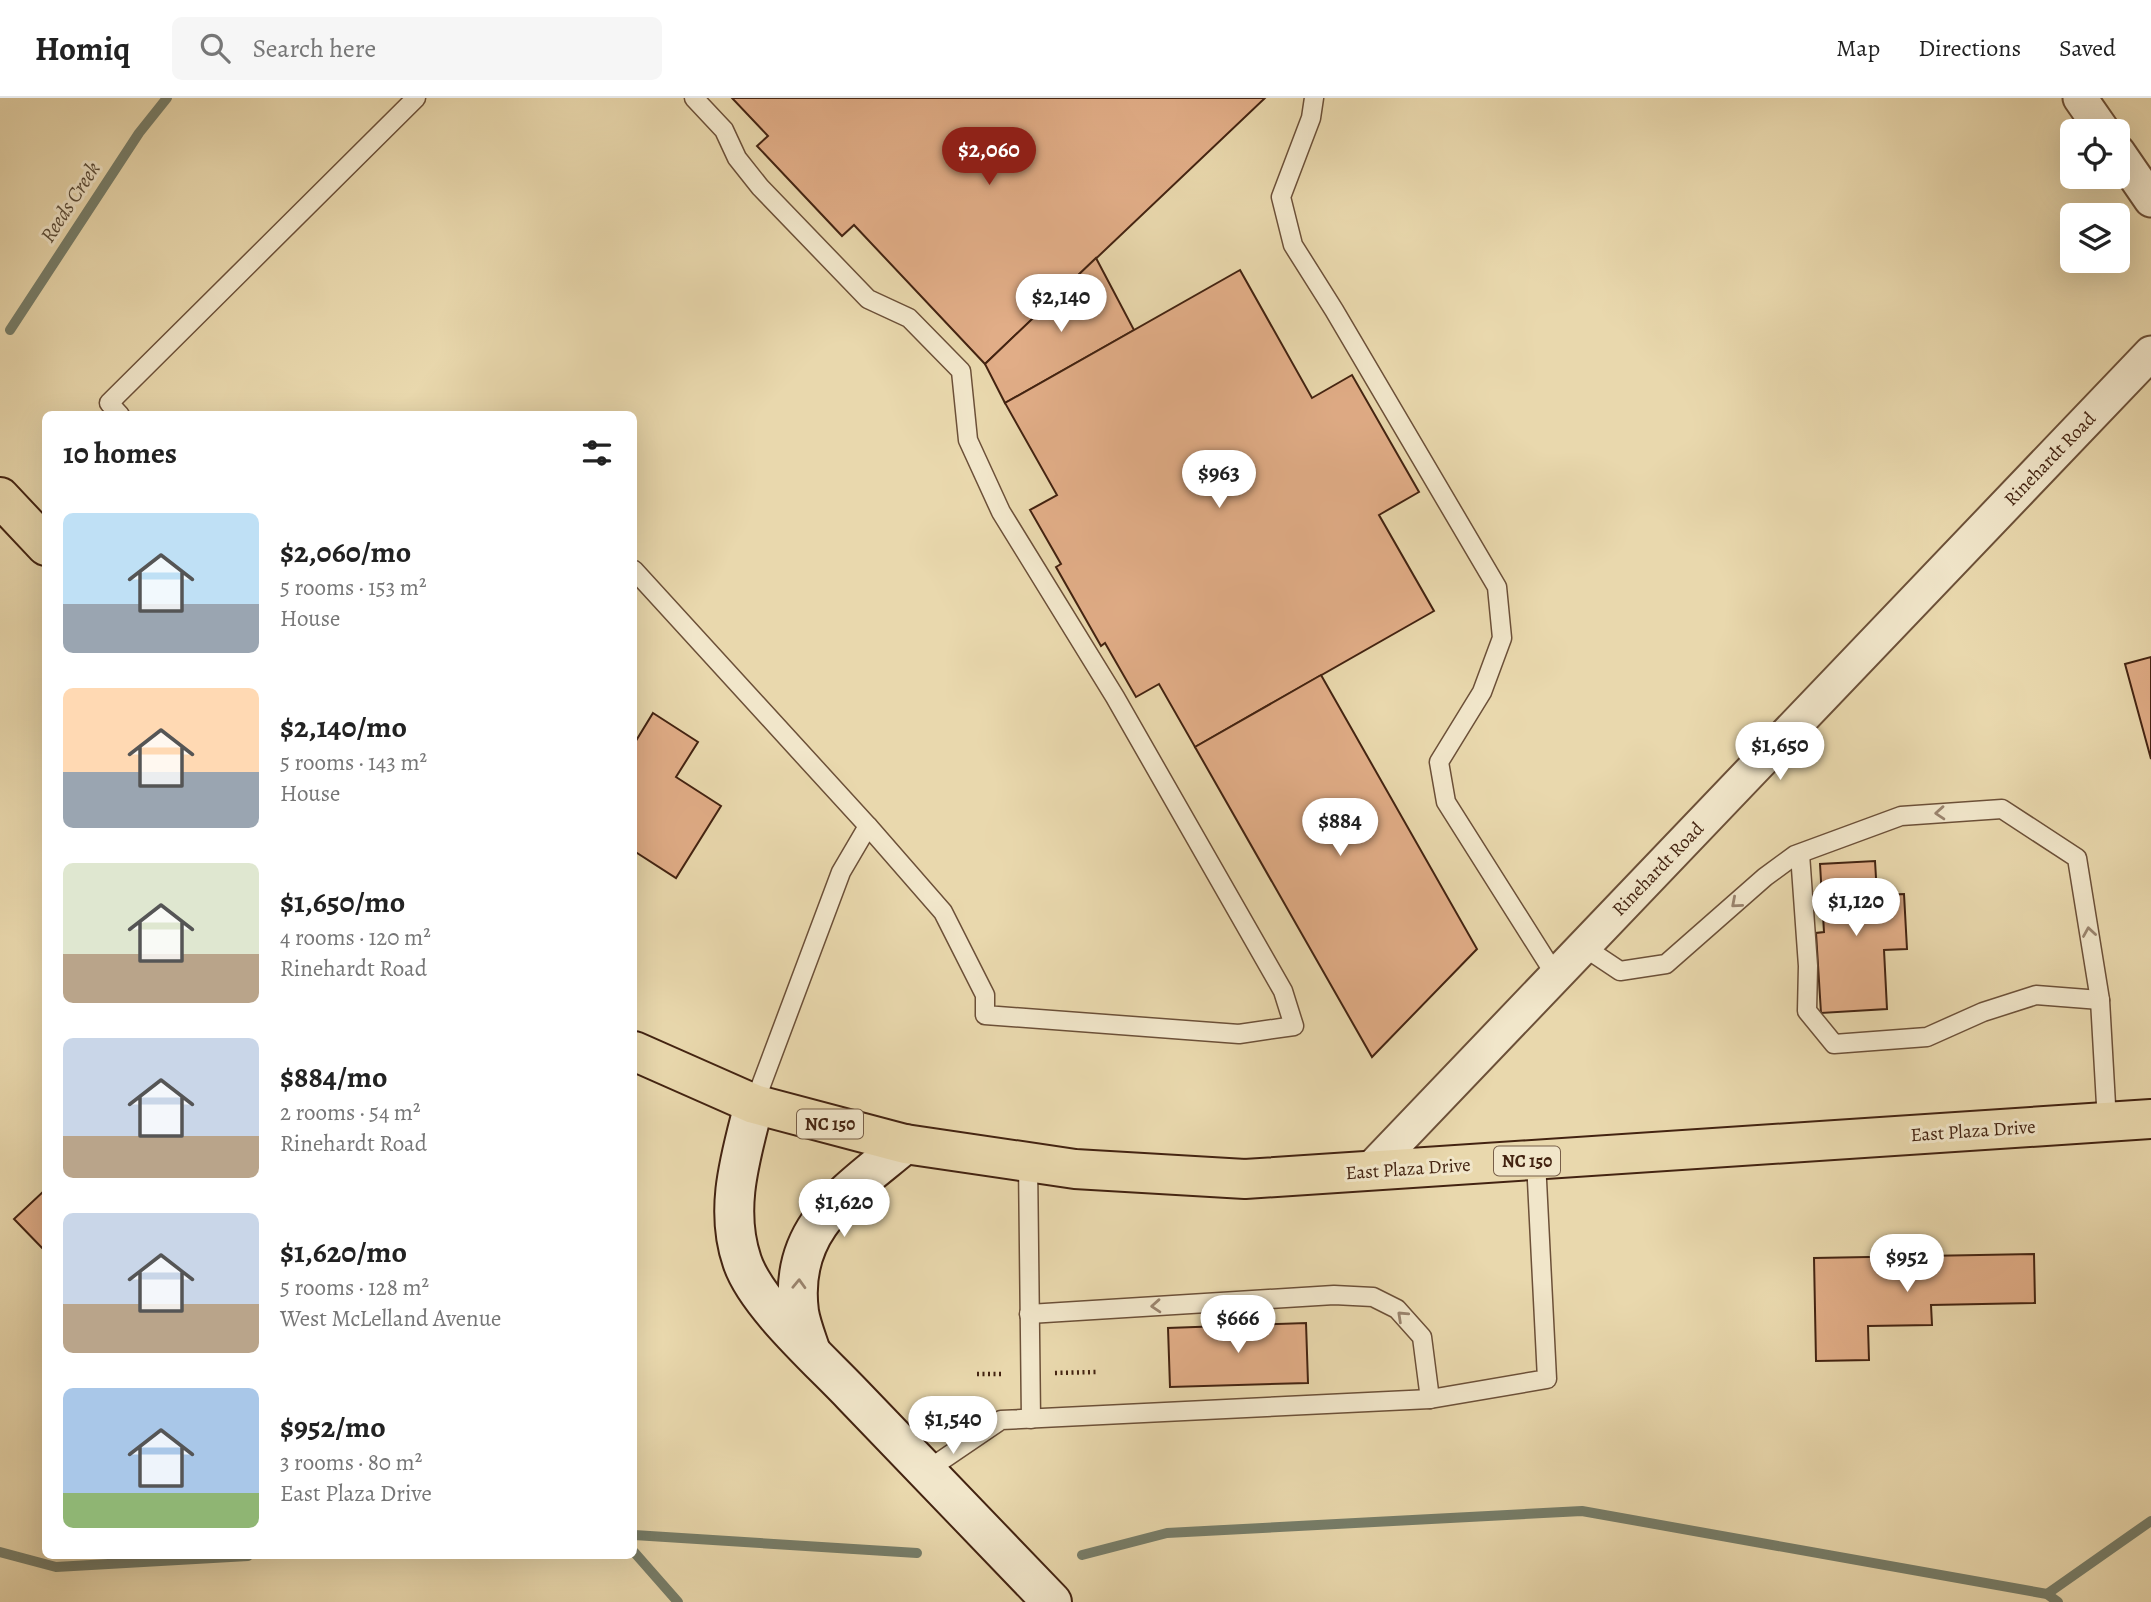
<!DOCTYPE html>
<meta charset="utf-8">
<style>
body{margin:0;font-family:Alegreya,serif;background:#f6f6f6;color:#222;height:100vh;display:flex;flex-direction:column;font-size:26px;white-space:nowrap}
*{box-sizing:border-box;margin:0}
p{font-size:23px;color:#767676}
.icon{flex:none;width:38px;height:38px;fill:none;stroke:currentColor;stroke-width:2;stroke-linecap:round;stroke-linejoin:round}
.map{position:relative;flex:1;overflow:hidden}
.side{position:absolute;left:42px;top:313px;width:595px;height:1148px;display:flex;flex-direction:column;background:#fff;border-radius:10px;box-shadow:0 7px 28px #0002}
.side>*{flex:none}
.fabs{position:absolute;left:2060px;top:21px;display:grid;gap:14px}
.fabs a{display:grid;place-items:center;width:70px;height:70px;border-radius:10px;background:#fff;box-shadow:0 7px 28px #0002;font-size:35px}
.price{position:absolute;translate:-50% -60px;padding:0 16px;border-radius:24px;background:#fff;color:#222;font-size:23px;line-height:46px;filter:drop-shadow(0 2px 4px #0008)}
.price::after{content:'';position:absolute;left:50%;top:42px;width:21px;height:16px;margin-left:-10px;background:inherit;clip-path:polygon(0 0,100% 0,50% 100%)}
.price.on{background:#8f2418;color:#fff}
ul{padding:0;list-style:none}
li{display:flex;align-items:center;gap:21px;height:175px;padding:0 21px}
li span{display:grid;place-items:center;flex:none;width:196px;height:140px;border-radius:10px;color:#555}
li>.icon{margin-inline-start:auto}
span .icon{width:84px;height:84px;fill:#fffc;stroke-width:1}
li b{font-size:30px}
h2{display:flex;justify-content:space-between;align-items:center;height:84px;padding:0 21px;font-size:30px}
header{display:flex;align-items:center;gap:42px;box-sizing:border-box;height:98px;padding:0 35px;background:#fff;border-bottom:2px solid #e0e0e0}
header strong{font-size:33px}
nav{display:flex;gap:38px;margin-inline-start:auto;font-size:24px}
.search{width:490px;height:63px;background:#f6f6f6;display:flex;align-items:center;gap:18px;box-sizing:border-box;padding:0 24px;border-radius:10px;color:#767676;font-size:26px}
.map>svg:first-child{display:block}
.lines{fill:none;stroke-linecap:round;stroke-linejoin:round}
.stream{stroke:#777e6a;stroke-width:10}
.building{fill:#e1ad87;stroke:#432311;stroke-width:2}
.lane-casing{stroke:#6c5038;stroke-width:21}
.street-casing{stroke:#6c5038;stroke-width:37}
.secondary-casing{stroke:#432311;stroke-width:42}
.primary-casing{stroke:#432311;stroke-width:42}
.path{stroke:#432311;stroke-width:4.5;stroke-dasharray:2 3.5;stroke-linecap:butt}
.lane{stroke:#f1e6ca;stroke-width:18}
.street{stroke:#f1e6ca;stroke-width:33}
.secondary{stroke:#f1e6ca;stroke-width:38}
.primary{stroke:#e9d8ad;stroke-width:38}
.oneway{stroke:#9a846e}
.labels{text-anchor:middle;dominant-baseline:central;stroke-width:6;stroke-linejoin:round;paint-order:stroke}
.shield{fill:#f1e6ca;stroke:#775e48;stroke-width:2}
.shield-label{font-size:18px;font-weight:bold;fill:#432311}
.street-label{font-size:19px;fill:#432311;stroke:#f1e6ca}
.water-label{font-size:21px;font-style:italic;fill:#584936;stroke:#f1e6ca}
</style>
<header>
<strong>Homiq</strong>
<div class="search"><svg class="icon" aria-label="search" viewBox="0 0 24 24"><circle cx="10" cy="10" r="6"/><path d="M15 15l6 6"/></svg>Search here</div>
<nav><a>Map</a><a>Directions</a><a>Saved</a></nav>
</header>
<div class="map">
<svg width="2151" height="1504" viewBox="0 0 2151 1504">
<rect width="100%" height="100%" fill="#e9d8ad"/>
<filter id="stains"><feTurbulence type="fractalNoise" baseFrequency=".00286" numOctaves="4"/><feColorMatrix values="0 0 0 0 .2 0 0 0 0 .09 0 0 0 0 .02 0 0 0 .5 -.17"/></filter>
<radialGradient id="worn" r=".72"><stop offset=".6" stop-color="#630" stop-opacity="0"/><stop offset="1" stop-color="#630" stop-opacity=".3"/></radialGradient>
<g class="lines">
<g class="stream">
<path d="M10,232L139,35L167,0"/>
<path d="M634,1437L917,1455"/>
<path d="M0,1454L56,1469L248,1458"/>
<path d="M634,1454L678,1504"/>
<path d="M1082,1457L1167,1435L1582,1413L2047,1496L2058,1504"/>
<path d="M2047,1496L2151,1423"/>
</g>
</g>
<g class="building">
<path d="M732,0H1265L985,266L854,127L842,138L757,48L768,38Z"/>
<path d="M1096,160L1134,232L1005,305L985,266Z"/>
<path d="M1240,172L1312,300L1352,277L1419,394L1379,417L1434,513L1195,649L1159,586L1136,599L1105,545L1101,548L1056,469L1061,466L1030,412L1057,397L1005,305Z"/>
<path d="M2151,559V661L2125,566Z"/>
<path d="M1321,577L1477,851L1372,959L1195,649Z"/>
<path d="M653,615L698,644L676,679L721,708L676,780L634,753V646Z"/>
<path d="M1875,763L1877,797L1904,796L1907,851L1884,852L1887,911L1821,915L1816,835L1824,834L1820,766Z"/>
<path d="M46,1091V1154L14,1121Z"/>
<path d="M2034,1156L2035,1205L1931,1207L1932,1227L1868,1228L1869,1262L1816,1263L1814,1160Z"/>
<path d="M1306,1225L1308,1285L1170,1289L1168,1230Z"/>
</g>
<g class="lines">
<defs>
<g id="lane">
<path d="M694,0L724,32L737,60L760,89L868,201L909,220L961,273L968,342L1001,414L1115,599L1283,893L1294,928L1239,936L985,917V897L943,814L868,728L841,774L754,1006"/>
<path d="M1314,0L1311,20L1281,99L1293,147L1334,212L1497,489L1502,540L1482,594L1439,664L1446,704L1556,878"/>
<path d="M120,317L109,305L416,0"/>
<path d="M634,472L868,728"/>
<path d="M1800,756L1808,868L1807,913L1834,946L1927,939L1983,914L2036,897L2100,902"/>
<path d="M1584,849L1620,873L1666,866L1765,779L1795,757L1901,718L2002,711L2077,760L2100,902L2107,1024"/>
<path d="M1028,1064L1031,1321"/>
<path d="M1029,1216L1334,1197L1373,1199L1397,1211L1422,1239L1430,1301"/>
<path d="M926,1373L1001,1322L1430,1301L1547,1281L1536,1063"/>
</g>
<g id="street">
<path d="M2080,0L2103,33"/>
<path d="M2118,54L2151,102"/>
<path d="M1368,1074L2151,255"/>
</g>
<g id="secondary">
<path d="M754,1006C741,1058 724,1110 742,1163C756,1206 821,1263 853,1297C920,1366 986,1435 1052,1504"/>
<path d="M810,1251C806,1239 801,1226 799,1214C788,1129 848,1094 905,1046"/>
</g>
<g id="primary">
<path d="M0,399L46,448"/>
<path d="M634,953L754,1006L905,1046L1075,1071L1245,1081L2151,1021"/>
</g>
</defs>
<use href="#lane" class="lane-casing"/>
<use href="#street" class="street-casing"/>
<use href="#secondary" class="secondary-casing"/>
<use href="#primary" class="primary-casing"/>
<g class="path">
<path d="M1055,1275L1097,1274"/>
<path d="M977,1276H1004"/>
</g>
<use href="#lane" class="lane"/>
<use href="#street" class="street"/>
<use href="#secondary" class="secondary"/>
<use href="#primary" class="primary"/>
</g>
<defs><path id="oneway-chevron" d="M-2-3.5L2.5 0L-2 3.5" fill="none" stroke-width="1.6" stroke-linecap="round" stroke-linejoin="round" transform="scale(1.75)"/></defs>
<g class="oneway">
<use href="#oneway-chevron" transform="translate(1940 715) rotate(176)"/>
<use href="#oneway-chevron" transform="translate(1736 805) rotate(139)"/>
<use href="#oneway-chevron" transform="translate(2089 834) rotate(-99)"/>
<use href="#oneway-chevron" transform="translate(799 1186) rotate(-88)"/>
<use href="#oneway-chevron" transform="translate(1156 1208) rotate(176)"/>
<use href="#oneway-chevron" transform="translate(1402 1218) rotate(-137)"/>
</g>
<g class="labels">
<g class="shield">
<rect x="797" y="1011.5" width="66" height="29" rx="5"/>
<rect x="1494" y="1048.5" width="66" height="29" rx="5"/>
</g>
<g class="shield-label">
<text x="830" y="1026">NC 150</text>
<text x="1527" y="1063">NC 150</text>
</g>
<g class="street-label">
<text transform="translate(2050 361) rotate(-46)">Rinehardt Road</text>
<text transform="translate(1658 771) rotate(-46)">Rinehardt Road</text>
<text transform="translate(1973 1033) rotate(-4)">East Plaza Drive</text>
<text transform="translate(1408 1071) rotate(-4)">East Plaza Drive</text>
</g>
<g class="water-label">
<text transform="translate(70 104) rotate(-57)">Reeds Creek</text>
</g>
</g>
<rect width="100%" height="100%" filter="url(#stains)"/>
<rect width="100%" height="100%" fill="url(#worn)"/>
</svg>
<div class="fabs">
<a><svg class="icon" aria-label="locate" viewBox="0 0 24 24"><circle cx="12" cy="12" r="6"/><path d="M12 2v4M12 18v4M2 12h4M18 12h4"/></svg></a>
<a><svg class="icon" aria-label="layers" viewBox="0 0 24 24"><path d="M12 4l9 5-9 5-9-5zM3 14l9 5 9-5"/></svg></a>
</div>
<b class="price on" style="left:989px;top:89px">$2,060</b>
<b class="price" style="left:1061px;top:236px">$2,140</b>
<b class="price" style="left:1219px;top:412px">$963</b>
<b class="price" style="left:1780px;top:684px">$1,650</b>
<b class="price" style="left:1340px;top:760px">$884</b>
<b class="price" style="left:1856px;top:840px">$1,120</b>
<b class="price" style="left:844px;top:1141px">$1,620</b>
<b class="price" style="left:1907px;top:1196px">$952</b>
<b class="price" style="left:1238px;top:1257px">$666</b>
<b class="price" style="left:953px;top:1358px">$1,540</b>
<section class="side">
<h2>10 homes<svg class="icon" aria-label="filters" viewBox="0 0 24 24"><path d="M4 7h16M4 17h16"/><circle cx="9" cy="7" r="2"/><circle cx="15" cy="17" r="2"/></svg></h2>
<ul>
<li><span style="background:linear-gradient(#bfe0f5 65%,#9aa5b1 0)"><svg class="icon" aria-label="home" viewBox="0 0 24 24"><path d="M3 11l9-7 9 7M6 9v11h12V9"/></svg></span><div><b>$2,060/mo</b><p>5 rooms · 153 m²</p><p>House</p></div></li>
<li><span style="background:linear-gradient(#ffd9b3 60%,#9aa5b1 0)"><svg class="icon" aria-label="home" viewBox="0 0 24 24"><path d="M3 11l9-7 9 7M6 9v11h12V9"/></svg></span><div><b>$2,140/mo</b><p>5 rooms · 143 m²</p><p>House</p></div></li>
<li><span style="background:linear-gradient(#dfe7d0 65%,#b9a48a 0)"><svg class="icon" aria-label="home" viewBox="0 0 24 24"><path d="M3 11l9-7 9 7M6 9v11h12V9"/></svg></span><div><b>$1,650/mo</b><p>4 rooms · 120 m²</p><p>Rinehardt Road</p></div></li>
<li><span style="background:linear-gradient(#c9d6e8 70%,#b9a48a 0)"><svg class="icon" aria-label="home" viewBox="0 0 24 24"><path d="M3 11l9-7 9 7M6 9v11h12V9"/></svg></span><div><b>$884/mo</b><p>2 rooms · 54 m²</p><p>Rinehardt Road</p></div></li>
<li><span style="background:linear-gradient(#c9d6e8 65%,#b9a48a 0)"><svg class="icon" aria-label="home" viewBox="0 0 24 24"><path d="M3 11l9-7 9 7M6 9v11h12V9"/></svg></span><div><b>$1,620/mo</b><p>5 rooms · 128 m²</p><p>West McLelland Avenue</p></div></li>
<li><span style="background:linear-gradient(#a9c7e8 75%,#8fb573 0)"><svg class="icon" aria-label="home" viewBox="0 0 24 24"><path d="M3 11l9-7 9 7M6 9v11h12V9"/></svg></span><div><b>$952/mo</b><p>3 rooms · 80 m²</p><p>East Plaza Drive</p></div></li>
</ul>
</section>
</div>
